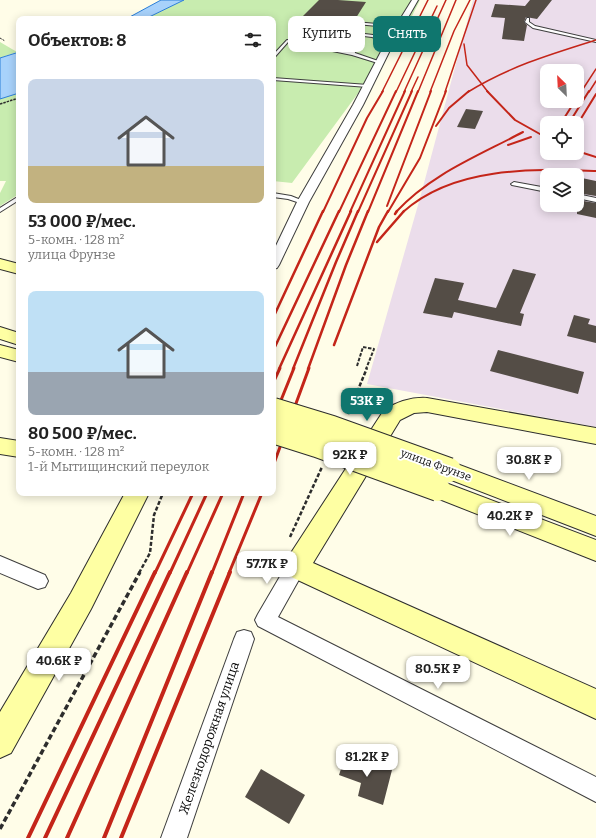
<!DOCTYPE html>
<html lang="ru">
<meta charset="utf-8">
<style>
body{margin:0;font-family:Bitter,serif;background:#f2f2f2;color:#222;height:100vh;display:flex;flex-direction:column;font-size:15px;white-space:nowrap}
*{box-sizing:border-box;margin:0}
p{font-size:13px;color:#767676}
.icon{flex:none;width:22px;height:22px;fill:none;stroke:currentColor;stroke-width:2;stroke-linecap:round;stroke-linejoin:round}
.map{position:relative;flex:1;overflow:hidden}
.side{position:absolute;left:16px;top:16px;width:260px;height:480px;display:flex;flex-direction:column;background:#fff;border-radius:8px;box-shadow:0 2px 10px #0003}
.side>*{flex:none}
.banner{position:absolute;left:288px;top:16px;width:248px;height:36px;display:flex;gap:8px}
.needle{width:26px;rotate:336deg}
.fabs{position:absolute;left:540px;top:64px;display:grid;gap:8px}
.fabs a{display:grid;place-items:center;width:44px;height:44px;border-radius:8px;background:#fff;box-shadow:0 2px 10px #0003;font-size:20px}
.price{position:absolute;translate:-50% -34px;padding:0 9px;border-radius:8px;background:#fff;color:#222;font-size:13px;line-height:26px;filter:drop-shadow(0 1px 2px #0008)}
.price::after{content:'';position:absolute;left:50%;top:24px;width:12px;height:9px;margin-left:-6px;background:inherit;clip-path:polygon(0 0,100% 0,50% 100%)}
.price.active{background:#0f766e;color:#fff}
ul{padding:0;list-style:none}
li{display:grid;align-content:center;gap:8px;height:212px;padding:0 12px}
li span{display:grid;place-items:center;height:124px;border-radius:8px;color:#555}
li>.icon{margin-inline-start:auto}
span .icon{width:72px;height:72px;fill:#fffc;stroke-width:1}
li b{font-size:17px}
h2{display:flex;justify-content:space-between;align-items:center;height:48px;padding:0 12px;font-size:17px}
.chip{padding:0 14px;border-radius:8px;background:#fff;box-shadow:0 2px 10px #0003;font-size:14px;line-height:36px}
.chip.active{background:#0f766e;color:#fff}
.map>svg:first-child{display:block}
.industrial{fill:#ebddeb;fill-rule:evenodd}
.green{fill:#c8ecaf}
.water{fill:#a8d2fb;stroke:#2a7ed7}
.building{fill:#544d46}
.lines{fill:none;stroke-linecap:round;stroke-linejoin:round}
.lane-casing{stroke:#3e3e3e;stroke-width:2}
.street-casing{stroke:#3e3e3e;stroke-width:2}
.secondary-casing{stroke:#2d2d2d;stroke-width:2}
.path-far4{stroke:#2d2d2d;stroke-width:1;stroke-dasharray:2 1;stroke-linecap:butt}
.path-far3{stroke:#2d2d2d;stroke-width:1.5;stroke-dasharray:2.5 1;stroke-linecap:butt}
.path-far2{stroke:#2d2d2d;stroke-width:2;stroke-dasharray:3.5 1.5;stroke-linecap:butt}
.path-far1{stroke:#2d2d2d;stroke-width:2.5;stroke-dasharray:4 2;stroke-linecap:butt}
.path{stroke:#2d2d2d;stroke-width:3.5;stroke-dasharray:5.5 3;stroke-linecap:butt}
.lane{fill:#fff;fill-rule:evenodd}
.street{fill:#fff;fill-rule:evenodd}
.secondary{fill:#feffa3;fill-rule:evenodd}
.rail-far4{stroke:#c42519;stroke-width:1.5}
.rail-far3{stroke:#c42519;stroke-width:2}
.rail-far2{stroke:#c42519;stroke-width:2.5}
.rail-far1{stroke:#c42519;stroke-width:3}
.rail{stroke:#c42519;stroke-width:4}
.secondary-bridge-casing{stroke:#2d2d2d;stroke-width:26;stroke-linecap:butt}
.secondary-bridge{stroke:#feffa3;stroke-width:24}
.labels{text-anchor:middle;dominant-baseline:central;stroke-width:4;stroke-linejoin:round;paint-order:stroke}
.street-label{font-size:11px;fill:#0b0b0b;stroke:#fff}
.near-street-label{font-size:13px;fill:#0b0b0b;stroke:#fff}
</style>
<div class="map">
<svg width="596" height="838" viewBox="0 0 596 838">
<rect width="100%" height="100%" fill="#fffde8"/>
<path class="industrial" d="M473,0H596V427L367,384L420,198ZM547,71H577V101H547ZM547,123H577V153H547ZM547,175H577V205H547Z"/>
<g class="green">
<path d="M184,0H420L406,28L292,183L273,181V19H145Z"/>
<path d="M0,42L17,52L0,58Z"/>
<path d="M19,93V194L0,206V193L6,181H0V99Z"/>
</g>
<g class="water">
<path d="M161,0H184L145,19H126Z"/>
<path d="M19,52V93L0,99V58Z"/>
</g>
<g class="building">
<path d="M319,0H338L366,2L354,21L301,18Z"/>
<path d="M530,0H552L537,19L526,17L524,22L527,25L524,41L502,39L505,18L491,17L495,4L525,6Z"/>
<path d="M466,109L483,111L475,129L457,127Z"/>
<path d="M577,177L596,181V196L577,193Z"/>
<path d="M577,200L596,203V218L577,214Z"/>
<path d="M513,269L536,274L520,313L524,314L521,326L454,312L452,318L423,313L435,278L464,283L458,300L496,308Z"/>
<path d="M574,315L590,319L588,324L596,326V343L567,336Z"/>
<path d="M498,350L584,372L578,394L490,371Z"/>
<path d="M346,754L392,770L383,805L358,796L361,783L339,775Z"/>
<path d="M261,769L305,795L289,824L245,797Z"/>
</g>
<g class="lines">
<defs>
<g id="lane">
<path d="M527,18H529V22L535,26L596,40V42L533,28L525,22Z"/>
<path d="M355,22L399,26L401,27L399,28L356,24Z"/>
<path d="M348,32L373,35L392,42L390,43L372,37L347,34Z"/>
<path d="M350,37L352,38L355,53L381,62V64L352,55L288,42L273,59V55L287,40L351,52L348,38Z"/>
<path d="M273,78L368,85L370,86L368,87L273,80Z"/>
<path d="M514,182L547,188V192L512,185L511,184Z"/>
<path d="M273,193L291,196L306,202L303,204L288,199L273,197Z"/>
<path d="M577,194L596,198V202L577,198Z"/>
<path d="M19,196V200L0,212V208Z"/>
</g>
<g id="street">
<path d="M412,0H418L394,42L363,105L309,202L279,265L277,268L273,269V252L297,202L353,105L386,42Z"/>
<path d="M0,556L45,575L48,581L45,587L38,589L0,573Z"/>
<path d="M296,559L303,561L306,567L278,617L596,777V802L258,626L255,620L258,614L289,561Z"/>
<path d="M244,630L251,632L254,639L187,838H161L234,639L237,632Z"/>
</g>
<g id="secondary">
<path d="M0,259L19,264V274L0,269Z"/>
<path d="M0,327L19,333V345L0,339Z"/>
<path d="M0,345L19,350V362L0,357Z"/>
<path d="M427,398L596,428V444L427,412L414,413L400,420L313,563L596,689V719L287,575L283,567L287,559L384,410C397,402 412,397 427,398Z"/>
<path d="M0,438L19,441V457L0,454Z"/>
<path d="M449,461L596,516V536L441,476L437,470L441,464Z"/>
<path d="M438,480L596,540V561L429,495L426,489L429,483Z"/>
<path d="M125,493H149L91,609L11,753L0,758V712L71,593Z"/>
</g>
</defs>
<use href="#lane" class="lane-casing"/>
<use href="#street" class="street-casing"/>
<use href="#secondary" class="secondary-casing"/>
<path class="path-far4" d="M0,38L5,41"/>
<path class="path-far3" d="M0,104L19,98"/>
<path class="path-far2" d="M357,366L363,347L374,349L366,369"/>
<g class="path-far1">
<path d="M358,389L393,395"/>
<path d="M348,414L367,368"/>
<path d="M290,537L322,467"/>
<path d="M139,573L150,553L154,515L163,493"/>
</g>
<path class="path" d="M0,829L140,572"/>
<use href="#lane" class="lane"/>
<use href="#street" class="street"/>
<use href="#secondary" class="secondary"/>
<g class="rail-far4">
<path d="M464,44L467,65L488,92"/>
<path d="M382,92L428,0"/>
<path d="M396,92L437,6"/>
<path d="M404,92L446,0"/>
<path d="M411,92L418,77"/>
<path d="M418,92L456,0"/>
<path d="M430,92L454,31L470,0"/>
<path d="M445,92L476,0"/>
<path d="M468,92C508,67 551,54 596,40"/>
<path d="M581,92L596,69"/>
<path d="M589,92L596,81"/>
</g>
<g class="rail-far3">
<path d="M487,91L515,120L547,138"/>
<path d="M577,98L581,91"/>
<path d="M561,123L575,101"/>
<path d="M569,123L589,91"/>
<path d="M577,125L596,94"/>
<path d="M436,126L449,108L469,91"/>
<path d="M508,145L531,137"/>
<path d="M577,151L596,157"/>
<path d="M387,206L431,91"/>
<path d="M323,212L367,118L383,91"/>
<path d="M339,212L396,91"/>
<path d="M350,212L405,91"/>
<path d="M358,212L412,91"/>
<path d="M368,212L418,91"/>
<path d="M388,212L420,158L446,91"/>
<path d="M396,212C431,174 478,156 523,132"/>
<path d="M403,212C454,166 532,169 596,171"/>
</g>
<g class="rail-far2">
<path d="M395,214L397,211"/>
<path d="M377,242L404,211"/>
<path d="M273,318L323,211"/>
<path d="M334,345L379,227L388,211"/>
<path d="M273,351L339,211"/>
<path d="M279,369L351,211"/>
<path d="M293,369L336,262L358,211"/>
<path d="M308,369L346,265L368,211"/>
</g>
<g class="rail-far1">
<path d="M273,383L280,368"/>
<path d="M273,420L294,368"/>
<path d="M273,466L309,368"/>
<path d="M155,573L193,493"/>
<path d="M170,573L207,493"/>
<path d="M187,573L223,493"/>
<path d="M212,573L244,493"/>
<path d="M229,573L262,493"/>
</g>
<g class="rail">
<path d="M28,838L155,572"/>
<path d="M45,838L170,572"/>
<path d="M67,838L187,572"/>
<path d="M104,838L212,572"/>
<path d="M121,838L230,572"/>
</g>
<defs>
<g id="secondary-bridge">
<path d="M273,410L332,428L449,470"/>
<path d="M273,431L317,445L438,489"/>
</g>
</defs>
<use href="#secondary-bridge" class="secondary-bridge-casing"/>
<use href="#secondary-bridge" class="secondary-bridge"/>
</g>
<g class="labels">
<g class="street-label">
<text transform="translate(436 465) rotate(20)">улица Фрунзе</text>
</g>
<g class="near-street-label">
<text transform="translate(209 738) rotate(-71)">Железнодорожная улица</text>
</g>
</g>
</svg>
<div class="fabs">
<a><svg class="needle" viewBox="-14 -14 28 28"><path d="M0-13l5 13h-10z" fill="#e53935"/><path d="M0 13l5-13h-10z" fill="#767676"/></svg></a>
<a><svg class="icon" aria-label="locate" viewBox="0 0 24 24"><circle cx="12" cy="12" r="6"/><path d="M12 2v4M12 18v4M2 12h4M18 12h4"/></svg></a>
<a><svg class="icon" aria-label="layers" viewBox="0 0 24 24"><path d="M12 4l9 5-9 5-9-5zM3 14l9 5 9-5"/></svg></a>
</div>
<b class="price active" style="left:367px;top:422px">53K ₽</b>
<b class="price" style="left:350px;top:476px">92K ₽</b>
<b class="price" style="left:529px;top:481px">30.8K ₽</b>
<b class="price" style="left:510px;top:537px">40.2K ₽</b>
<b class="price" style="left:267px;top:585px">57.7K ₽</b>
<b class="price" style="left:59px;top:682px">40.6K ₽</b>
<b class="price" style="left:438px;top:690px">80.5K ₽</b>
<b class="price" style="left:367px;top:778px">81.2K ₽</b>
<div class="banner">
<a class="chip">Купить</a>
<a class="chip active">Снять</a>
</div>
<section class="side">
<h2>Объектов: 8<svg class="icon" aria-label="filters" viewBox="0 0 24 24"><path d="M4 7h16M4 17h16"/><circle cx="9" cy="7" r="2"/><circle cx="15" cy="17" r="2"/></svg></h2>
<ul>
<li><span style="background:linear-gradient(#c9d6e8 70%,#c2b280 0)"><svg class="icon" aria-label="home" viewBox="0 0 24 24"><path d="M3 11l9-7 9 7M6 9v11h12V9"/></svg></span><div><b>53 000 ₽/мес.</b><p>5-комн. · 128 m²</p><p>улица Фрунзе</p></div></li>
<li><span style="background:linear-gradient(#bfe0f5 65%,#9aa5b1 0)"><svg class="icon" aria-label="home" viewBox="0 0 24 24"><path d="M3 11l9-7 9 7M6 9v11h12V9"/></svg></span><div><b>80 500 ₽/мес.</b><p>5-комн. · 128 m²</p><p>1-й Мытищинский переулок</p></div></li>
</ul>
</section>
</div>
